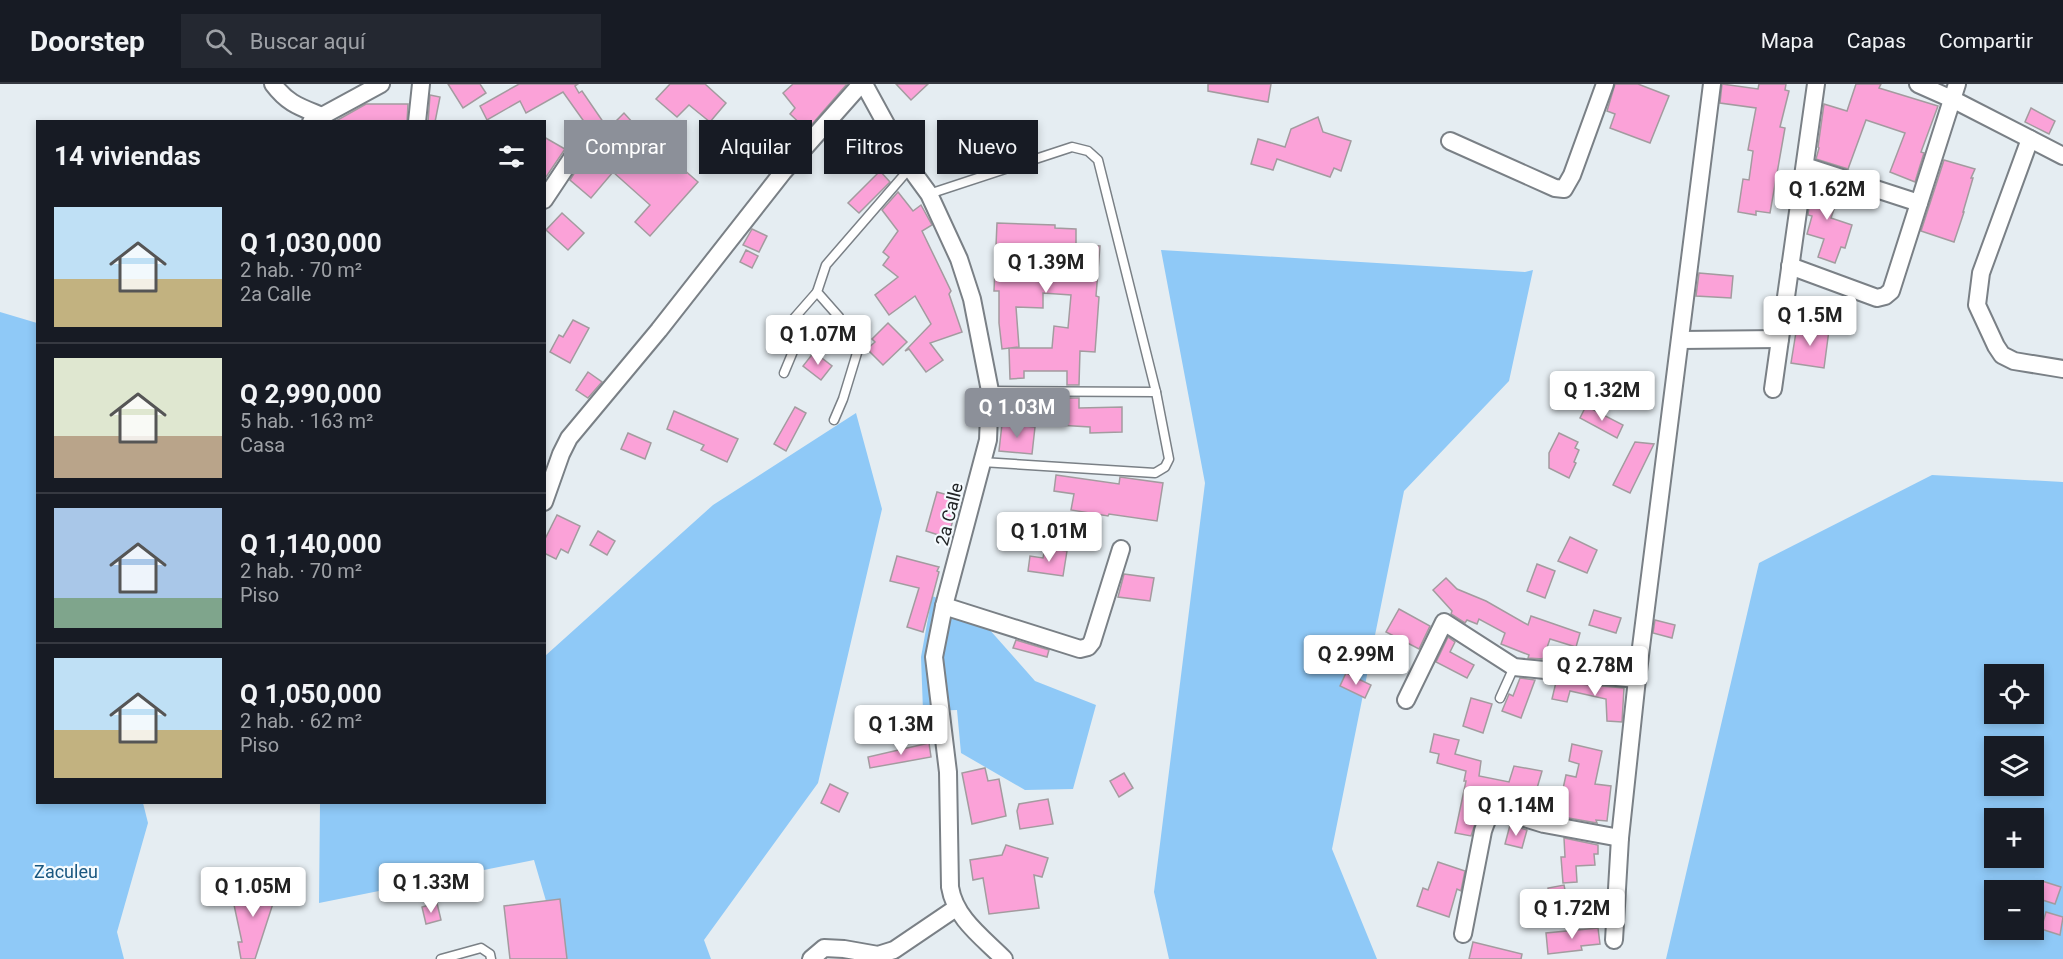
<!DOCTYPE html>
<html lang="es">
<meta charset="utf-8">
<style>
body{margin:0;font-family:Roboto,sans-serif;background:#242831;color:#f1f3f6;height:100vh;display:flex;flex-direction:column;font-size:22px;white-space:nowrap}
*{box-sizing:border-box;margin:0}
p{font-size:20px;color:#9ea1a6}
.icon{flex:none;width:33px;height:33px;fill:none;stroke:currentColor;stroke-width:2;stroke-linecap:round;stroke-linejoin:round}
.map{position:relative;flex:1;overflow:hidden}
.details{position:absolute;left:36px;top:36px;width:510px;height:684px;display:flex;flex-direction:column;background:#171b24;border-radius:0px;box-shadow:0 3px 9px #0003}
.details>*{flex:none}
.top-card{position:absolute;left:564px;top:36px;width:570px;height:54px;display:flex;gap:12px}
.buttons{position:absolute;left:1984px;top:580px;display:grid;gap:12px}
.buttons a{display:grid;place-items:center;width:60px;height:60px;border-radius:0px;background:#171b24;box-shadow:0 3px 9px #0003;font-size:30px}
.price{position:absolute;translate:-50% -51px;padding:0 14px;border-radius:6px;background:#fff;color:#222;font-size:20px;line-height:39px;filter:drop-shadow(0 2px 3px #0008)}
.price::after{content:'';position:absolute;left:50%;top:36px;width:18px;height:14px;margin-left:-9px;background:inherit;clip-path:polygon(0 0,100% 0,50% 100%)}
.price.selected{background:#8c9099;color:#fff}
ul{padding:0;list-style:none}
li{display:flex;align-items:center;gap:18px;height:150px;padding:0 18px}
li+li{border-top:2px solid #363941}
li span{display:grid;place-items:center;flex:none;width:168px;height:120px;border-radius:0px;color:#555}
li>.icon{margin-inline-start:auto}
span .icon{width:72px;height:72px;fill:#fffc;stroke-width:1}
li b{font-size:26px}
h2{display:flex;justify-content:space-between;align-items:center;height:72px;padding:0 18px;font-size:26px}
.tag{padding:0 21px;border-radius:0px;background:#171b24;box-shadow:0 3px 9px #0003;font-size:21px;line-height:54px}
.tag.selected{background:#8c9099;color:#fff}
header{display:flex;align-items:center;gap:36px;box-sizing:border-box;height:84px;padding:0 30px;background:#171b24;border-bottom:2px solid #363941}
header strong{font-size:28px}
nav{display:flex;gap:33px;margin-inline-start:auto;font-size:21px}
.search{width:420px;height:54px;background:#242831;display:flex;align-items:center;gap:15px;box-sizing:border-box;padding:0 21px;border-radius:0px;color:#9ea1a6;font-size:22px}
.map>svg:first-child{display:block}
.green{fill:#8fc9f7;fill-rule:evenodd}
.building{fill:#fba2d8;stroke:#a39b9f;stroke-width:1.5}
.lines{fill:none;stroke-linecap:round;stroke-linejoin:round}
.lane-casing{stroke:#7a8086;stroke-width:11}
.street-casing{stroke:#7a8086;stroke-width:20}
.lane{stroke:#fff;stroke-width:8}
.street{stroke:#fff;stroke-width:16}
.labels{text-anchor:middle;dominant-baseline:central;stroke-width:4.5;stroke-linejoin:round;paint-order:stroke}
.street-label{font-size:18px;fill:#222527;stroke:#f4fafe}
.park-label{font-size:18px;fill:#195780;stroke:#f4fafe}
</style>
<header>
<strong>Doorstep</strong>
<div class="search"><svg class="icon" aria-label="search" viewBox="0 0 24 24"><circle cx="10" cy="10" r="6"/><path d="M15 15l6 6"/></svg>Buscar aquí</div>
<nav><a>Mapa</a><a>Capas</a><a>Compartir</a></nav>
</header>
<div class="map">
<svg width="2063" height="875" viewBox="0 0 2063 875">
<rect width="100%" height="100%" fill="#e5edf2"/>
<g class="green">
<path d="M1161,166L1525,188L1533,186L1509,297L1404,407L1332,765L1377,875H1169L1154,808L1205,399Z"/>
<path d="M0,228L37,239L38,718L143,719L148,739L117,848L124,875H0Z"/>
<path d="M856,329L882,425L818,699L704,856L711,875H563L534,776L319,819L320,719L544,718L545,572L713,421Z"/>
<path d="M1932,391L2063,398V875H1666L1759,479ZM1995,591H2034V630H1995ZM1995,663H2034V702H1995ZM1995,735H2034V774H1995ZM1995,807H2034V846H1995Z"/>
<path d="M932,512L973,527L1035,597L1096,621L1073,705L1025,706L961,669L957,626L923,627L921,573Z"/>
</g>
<g class="building">
<path d="M448,0H480L486,9L463,24Z"/>
<path d="M519,0H578L575,2L579,9L582,7L608,45L624,29L644,51L698,98L650,152L635,138L650,121L613,88L591,114L570,96L583,75L585,76L600,60L563,8L526,29L520,17L487,36L480,22Z"/>
<path d="M670,0H705L726,19L710,38L689,21L677,33L656,15Z"/>
<path d="M793,0H847L807,46L790,30L795,24L783,9Z"/>
<path d="M896,0H928L911,16Z"/>
<path d="M1208,0H1271L1268,18L1208,7Z"/>
<path d="M1615,0H1638L1669,12L1650,59L1610,44L1615,30L1607,27Z"/>
<path d="M1722,0L1758,5L1759,0H1786L1785,6L1789,7L1780,43L1785,44L1770,129L1756,127V131L1738,128L1743,95L1749,96L1753,67L1748,66L1756,24L1720,19Z"/>
<path d="M1856,0H1881L1879,4L1938,22L1921,68L1924,69L1915,98L1890,88L1905,49L1866,36L1848,85L1816,75L1819,64L1818,63L1824,20L1847,27Z"/>
<path d="M430,11L440,13L435,38H428Z"/>
<path d="M366,20H408L407,38H334Z"/>
<path d="M2031,24L2055,37L2049,50L2025,38Z"/>
<path d="M1318,33L1323,48L1351,57L1341,87L1334,84L1330,93L1277,75L1273,86L1251,80L1258,55L1285,63L1291,45Z"/>
<path d="M544,53L565,65L544,96Z"/>
<path d="M1944,76L1975,85L1971,94H1973L1963,128H1964L1954,158L1921,147Z"/>
<path d="M880,87L890,98L859,129L848,119Z"/>
<path d="M1813,96L1841,105L1831,134L1852,141L1845,164L1841,163L1835,179L1818,173L1824,155L1807,150L1812,132L1808,131Z"/>
<path d="M898,108L913,127L921,121L932,141L922,147L951,207L949,210L962,248L930,259L943,276L926,288L909,265L905,267L931,240L915,212L889,231L875,211L898,193L883,181L889,173L883,168L898,147L882,126Z"/>
<path d="M562,129L584,149L568,166L546,146Z"/>
<path d="M997,139L1055,141V144L1076,145V160L1100,162L1096,212L1099,213L1095,268L1080,267L1079,301H1067V287H1024V294L1010,295L1009,264H1052L1054,242L1068,244L1071,211L1043,209V224L1016,223L1019,263L1002,265L999,239V207H994Z"/>
<path d="M752,145L767,152L759,168L743,161Z"/>
<path d="M746,166L758,172L752,184L740,178Z"/>
<path d="M1699,189L1733,192L1731,214L1696,212Z"/>
<path d="M805,235L825,244L815,265L799,258L798,251Z"/>
<path d="M573,236L589,244L570,279L550,268L559,251L563,253Z"/>
<path d="M888,239L907,258L883,281L867,265L875,258L872,255Z"/>
<path d="M1797,242L1829,246L1824,284L1791,279Z"/>
<path d="M814,268L832,282L821,296L803,282Z"/>
<path d="M588,288L602,298L588,314L576,306Z"/>
<path d="M1066,314H1079V324L1122,323V348L1090,349V343L1042,340L1043,320L1066,321Z"/>
<path d="M1586,322L1623,341L1617,354L1580,334Z"/>
<path d="M795,323L806,329L786,367L774,360Z"/>
<path d="M674,327L738,355L727,378L701,366L704,361L667,345Z"/>
<path d="M1002,340L1035,343L1032,370L999,367Z"/>
<path d="M628,349L651,359L645,375L621,365Z"/>
<path d="M1559,349L1578,358L1575,364L1579,366L1574,378L1576,379L1569,394L1549,384V369Z"/>
<path d="M1635,358L1654,360L1630,409L1613,401Z"/>
<path d="M1056,391L1119,400L1120,393L1163,399L1157,437L1109,430L1108,432L1071,426L1074,410L1054,407Z"/>
<path d="M937,408L959,414L948,454L926,447Z"/>
<path d="M557,431L580,442L568,469L561,465L556,475L544,469V457Z"/>
<path d="M598,447L615,457L607,471L590,461Z"/>
<path d="M1570,453L1597,466L1587,489L1558,477Z"/>
<path d="M1045,464L1067,467L1063,492L1028,487L1030,472L1043,474Z"/>
<path d="M897,472L939,483L937,487L939,488L923,548L907,543L919,504L890,497Z"/>
<path d="M1537,480L1555,487L1545,514L1527,507Z"/>
<path d="M1124,490L1154,494L1150,517L1118,513Z"/>
<path d="M1446,494L1457,505L1486,517L1528,541L1531,532L1580,549L1576,563L1550,555L1543,575L1528,574L1529,571L1501,560L1505,549L1479,535L1477,540L1467,536L1465,539L1451,530L1452,527L1433,506Z"/>
<path d="M1399,525L1430,542L1419,565L1386,548Z"/>
<path d="M1594,526L1621,534L1616,549L1589,541Z"/>
<path d="M1655,536L1675,541L1672,554L1653,549Z"/>
<path d="M1448,553L1455,558L1450,568L1474,581L1467,594L1436,578Z"/>
<path d="M1016,556L1049,566L1047,573L1013,564Z"/>
<path d="M1346,589L1371,601L1365,614L1340,602Z"/>
<path d="M1520,594L1535,596L1521,634L1502,627L1509,610L1513,612Z"/>
<path d="M1556,598L1624,604L1622,638L1607,637L1606,615L1570,607L1567,618L1552,615Z"/>
<path d="M1471,614L1492,620L1483,649L1463,642Z"/>
<path d="M1434,650L1459,656L1455,670L1481,677L1479,692L1509,698L1514,682L1542,687L1531,725L1505,717L1483,716L1471,752L1455,749L1466,697H1464L1466,687L1437,679L1439,670L1430,668Z"/>
<path d="M929,659L931,673L870,684L868,673Z"/>
<path d="M1572,660L1602,667L1595,700L1611,702L1607,737L1596,736L1597,739L1557,732L1566,691L1576,693L1579,680L1569,677Z"/>
<path d="M985,684L988,697L999,695L1006,732L972,740L962,689Z"/>
<path d="M1124,689L1133,704L1119,713L1110,697Z"/>
<path d="M830,700L848,709L839,728L821,719Z"/>
<path d="M1048,715L1053,740L1020,745L1017,727L1019,720Z"/>
<path d="M1510,741L1527,746L1522,764L1505,760Z"/>
<path d="M1564,754L1598,761V770H1594L1595,781L1576,782L1577,798L1563,799L1561,773H1565Z"/>
<path d="M1006,761L1048,774L1042,793L1034,791L1039,824L989,830L983,794L973,796L970,776L1002,771Z"/>
<path d="M1438,778L1465,787L1461,807L1457,805L1449,833L1417,822L1423,804L1428,806Z"/>
<path d="M2042,797L2061,803L2055,820L2036,814Z"/>
<path d="M1564,801L1567,816L1550,818L1548,804Z"/>
<path d="M278,804L255,875H241L238,858H242L231,807Z"/>
<path d="M560,815L567,875H510L504,822Z"/>
<path d="M437,819L441,836L426,840L422,823Z"/>
<path d="M2046,828L2063,833L2060,851L2041,845Z"/>
<path d="M1598,844L1600,860L1581,862L1582,866L1548,870L1546,849Z"/>
<path d="M1473,858L1522,870L1521,875H1469Z"/>
</g>
<g class="lines">
<defs>
<g id="lane">
<path d="M757,78V59L763,53L771,52L795,74"/>
<path d="M929,110L1072,63L1088,67L1098,76L1156,308L1169,375L1165,383L1155,389L982,378"/>
<path d="M784,289L794,265L789,240L817,208"/>
<path d="M990,307L1156,308"/>
<path d="M834,336L843,315L857,269L839,233L817,208L826,181L910,84"/>
<path d="M1500,614L1514,583"/>
<path d="M441,875L481,864L490,870L491,875"/>
</g>
<g id="street">
<path d="M273,0C288,20 300,23 322,32"/>
<path d="M864,0L910,84L929,110L959,175L972,215L990,307L988,356L944,522L934,573L948,688L950,803C955,834 982,853 1004,875"/>
<path d="M1918,0L1954,16L2063,72"/>
<path d="M311,38L381,0"/>
<path d="M417,38L421,0"/>
<path d="M2030,55L1981,189L1977,221L1996,262L2002,271L2014,277L2063,285"/>
<path d="M1450,57L1555,104L1564,105L1572,91L1605,0"/>
<path d="M1805,82L1919,119"/>
<path d="M544,116L574,71"/>
<path d="M1790,182L1877,214L1885,212L1891,207L1957,0"/>
<path d="M1680,256L1780,255"/>
<path d="M1773,305L1816,0"/>
<path d="M544,418L561,370L569,354L659,246L783,88L861,0"/>
<path d="M944,522L1080,565L1088,563L1092,558L1121,465"/>
<path d="M1406,616L1444,538L1514,583L1637,595"/>
<path d="M1463,850L1483,747C1487,736 1489,726 1502,727L1544,740L1620,754"/>
<path d="M1614,856L1620,754L1637,595L1712,0"/>
<path d="M811,875L824,864L844,865L878,871L894,866L956,824"/>
</g>
</defs>
<use href="#lane" class="lane-casing"/>
<use href="#street" class="street-casing"/>
<use href="#lane" class="lane"/>
<use href="#street" class="street"/>
</g>
<g class="labels">
<g class="street-label">
<text transform="translate(949 430) rotate(-76)">2a Calle</text>
</g>
<g class="park-label">
<text x="66" y="787">Zaculeu</text>
</g>
</g>
</svg>
<div class="buttons">
<a><svg class="icon" aria-label="locate" viewBox="0 0 24 24"><circle cx="12" cy="12" r="6"/><path d="M12 2v4M12 18v4M2 12h4M18 12h4"/></svg></a>
<a><svg class="icon" aria-label="layers" viewBox="0 0 24 24"><path d="M12 4l9 5-9 5-9-5zM3 14l9 5 9-5"/></svg></a>
<a>+</a>
<a>−</a>
</div>
<b class="price" style="left:1827px;top:137px">Q 1.62M</b>
<b class="price" style="left:1046px;top:210px">Q 1.39M</b>
<b class="price" style="left:1810px;top:263px">Q 1.5M</b>
<b class="price" style="left:818px;top:282px">Q 1.07M</b>
<b class="price" style="left:1602px;top:338px">Q 1.32M</b>
<b class="price selected" style="left:1017px;top:355px">Q 1.03M</b>
<b class="price" style="left:1049px;top:479px">Q 1.01M</b>
<b class="price" style="left:1356px;top:602px">Q 2.99M</b>
<b class="price" style="left:1595px;top:613px">Q 2.78M</b>
<b class="price" style="left:901px;top:672px">Q 1.3M</b>
<b class="price" style="left:1516px;top:753px">Q 1.14M</b>
<b class="price" style="left:431px;top:830px">Q 1.33M</b>
<b class="price" style="left:253px;top:834px">Q 1.05M</b>
<b class="price" style="left:1572px;top:856px">Q 1.72M</b>
<div class="top-card">
<a class="tag selected">Comprar</a>
<a class="tag">Alquilar</a>
<a class="tag">Filtros</a>
<a class="tag">Nuevo</a>
</div>
<section class="details">
<h2>14 viviendas<svg class="icon" aria-label="filters" viewBox="0 0 24 24"><path d="M4 7h16M4 17h16"/><circle cx="9" cy="7" r="2"/><circle cx="15" cy="17" r="2"/></svg></h2>
<ul>
<li><span style="background:linear-gradient(#bfe0f5 60%,#c2b280 0)"><svg class="icon" aria-label="home" viewBox="0 0 24 24"><path d="M3 11l9-7 9 7M6 9v11h12V9"/></svg></span><div><b>Q 1,030,000</b><p>2 hab. · 70 m²</p><p>2a Calle</p></div></li>
<li><span style="background:linear-gradient(#dfe7d0 65%,#b9a48a 0)"><svg class="icon" aria-label="home" viewBox="0 0 24 24"><path d="M3 11l9-7 9 7M6 9v11h12V9"/></svg></span><div><b>Q 2,990,000</b><p>5 hab. · 163 m²</p><p>Casa</p></div></li>
<li><span style="background:linear-gradient(#a9c7e8 75%,#7fa58c 0)"><svg class="icon" aria-label="home" viewBox="0 0 24 24"><path d="M3 11l9-7 9 7M6 9v11h12V9"/></svg></span><div><b>Q 1,140,000</b><p>2 hab. · 70 m²</p><p>Piso</p></div></li>
<li><span style="background:linear-gradient(#bfe0f5 60%,#c2b280 0)"><svg class="icon" aria-label="home" viewBox="0 0 24 24"><path d="M3 11l9-7 9 7M6 9v11h12V9"/></svg></span><div><b>Q 1,050,000</b><p>2 hab. · 62 m²</p><p>Piso</p></div></li>
</ul>
</section>
</div>
